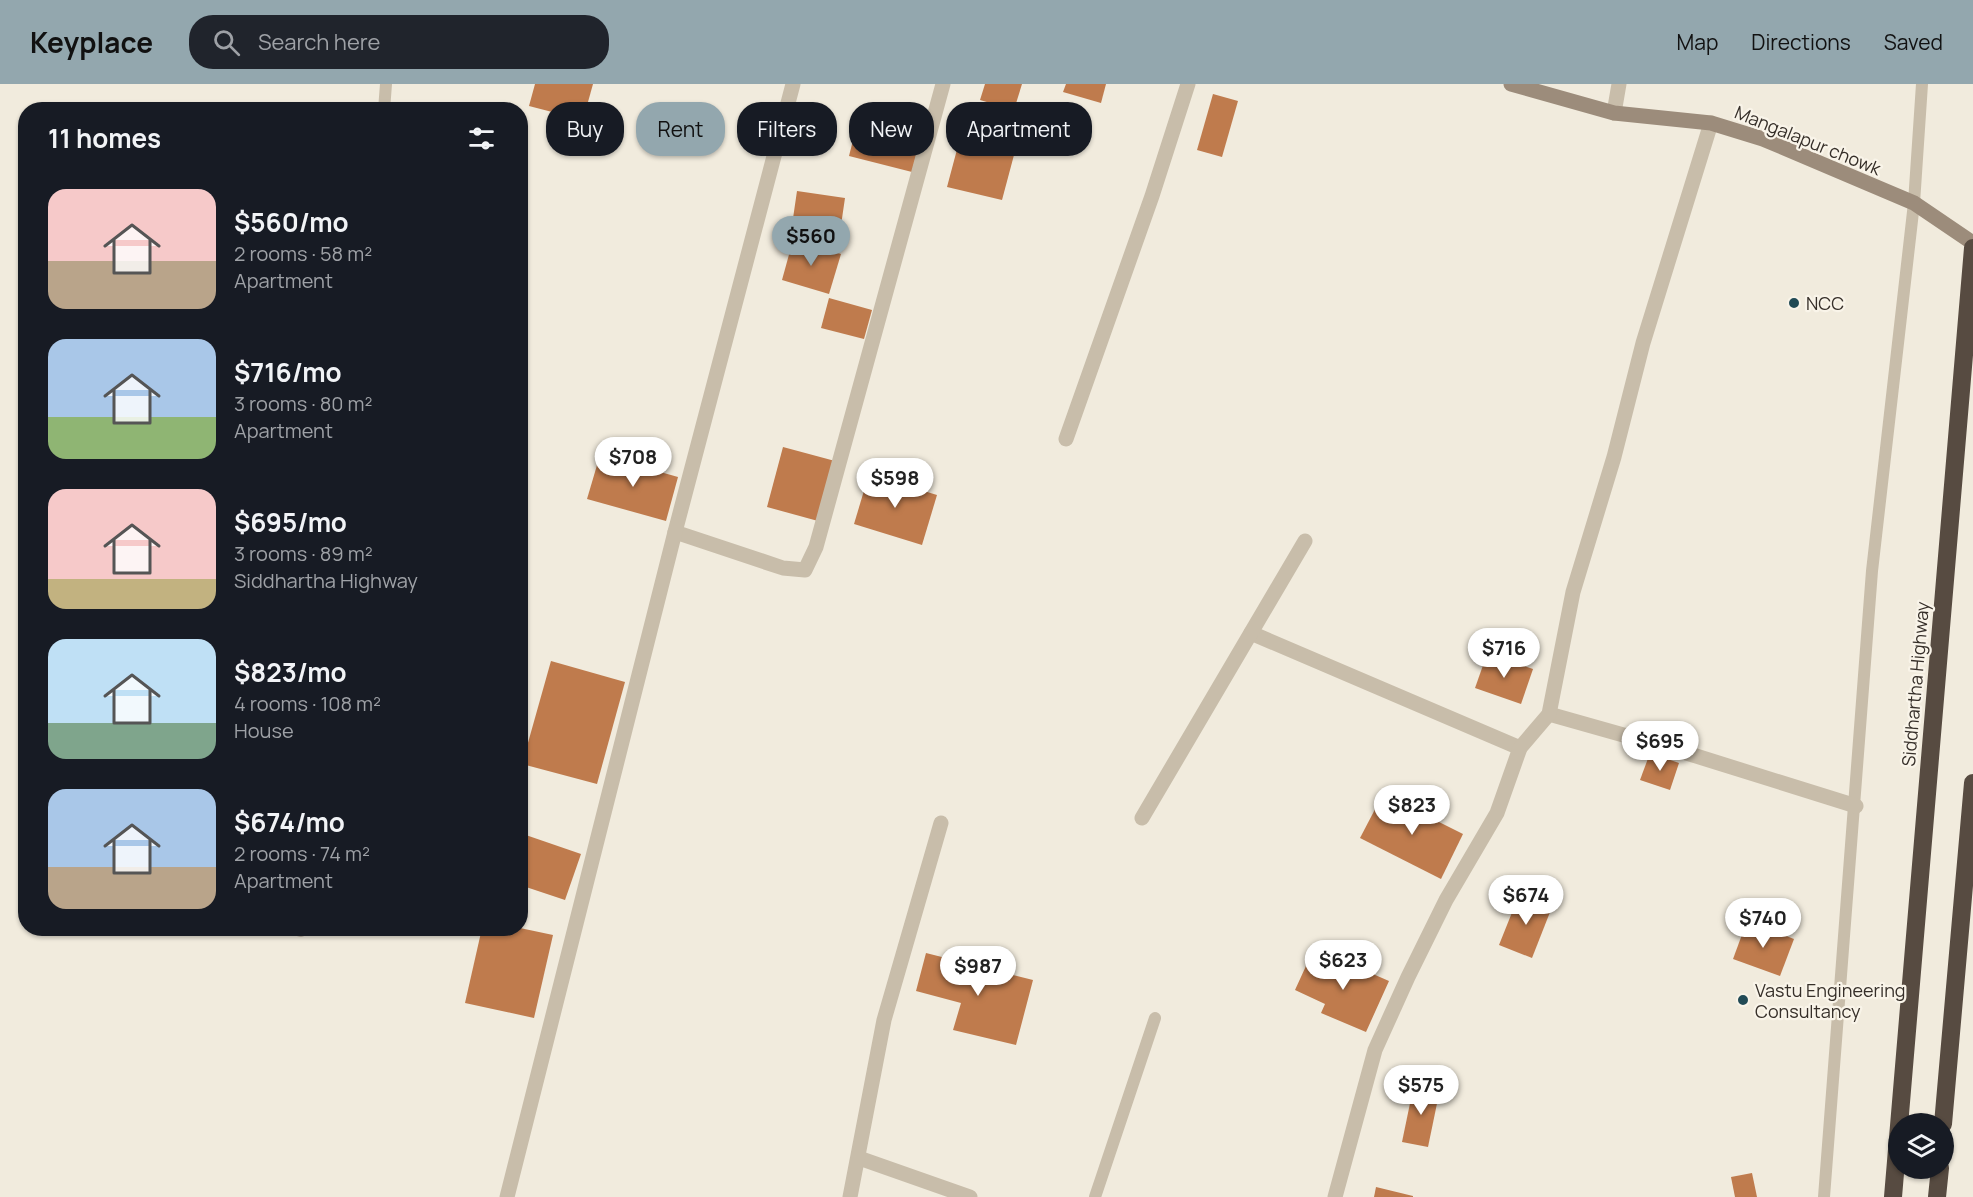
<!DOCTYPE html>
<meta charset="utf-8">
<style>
body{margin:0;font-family:Manrope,sans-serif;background:#20242c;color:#f1f3f6;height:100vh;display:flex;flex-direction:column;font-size:22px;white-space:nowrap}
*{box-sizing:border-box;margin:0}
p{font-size:20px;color:#9ea1a6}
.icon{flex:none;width:33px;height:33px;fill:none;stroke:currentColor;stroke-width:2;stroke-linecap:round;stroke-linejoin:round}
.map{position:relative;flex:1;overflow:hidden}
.sheet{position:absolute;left:18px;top:18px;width:510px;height:834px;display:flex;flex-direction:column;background:#171b24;border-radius:24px;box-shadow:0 2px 4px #0004}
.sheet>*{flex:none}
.hud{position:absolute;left:546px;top:18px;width:570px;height:54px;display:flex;gap:12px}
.tools{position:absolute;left:1888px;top:1029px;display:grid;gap:12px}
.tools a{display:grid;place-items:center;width:66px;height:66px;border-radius:50%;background:#171b24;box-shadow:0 2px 4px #0004;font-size:30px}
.price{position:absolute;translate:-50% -51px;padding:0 14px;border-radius:21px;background:#fff;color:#222;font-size:20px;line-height:39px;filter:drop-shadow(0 2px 3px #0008)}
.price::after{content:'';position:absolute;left:50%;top:36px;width:18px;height:14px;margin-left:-9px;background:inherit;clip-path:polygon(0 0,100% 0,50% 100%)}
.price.selected{background:#93a7ae;color:#111}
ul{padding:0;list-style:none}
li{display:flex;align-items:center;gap:18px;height:150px;padding:0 30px}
li span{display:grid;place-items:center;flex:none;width:168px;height:120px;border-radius:18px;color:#555}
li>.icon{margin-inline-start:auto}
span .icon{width:72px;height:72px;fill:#fffc;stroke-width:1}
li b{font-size:26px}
h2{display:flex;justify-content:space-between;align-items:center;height:72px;padding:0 30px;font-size:26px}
.tag{padding:0 21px;border-radius:24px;background:#171b24;box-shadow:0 2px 4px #0004;font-size:21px;line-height:54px}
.tag.selected{background:#93a7ae;color:#111}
header{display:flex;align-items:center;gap:36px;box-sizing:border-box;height:84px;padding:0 30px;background:#93a7ae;color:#111}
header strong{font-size:28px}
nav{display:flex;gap:33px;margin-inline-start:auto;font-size:21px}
.search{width:420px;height:54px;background:#20242c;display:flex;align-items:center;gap:15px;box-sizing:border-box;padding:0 21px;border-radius:24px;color:#9ea1a6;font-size:22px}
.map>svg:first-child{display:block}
.building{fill:#bf7b4d}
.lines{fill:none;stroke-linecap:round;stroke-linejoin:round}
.lane{stroke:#c8bdaa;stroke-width:12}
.street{stroke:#c8bdaa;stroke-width:15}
.secondary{stroke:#9c8c7b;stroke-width:15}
.highway{stroke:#574b41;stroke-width:18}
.poi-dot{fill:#214a55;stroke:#f9f4e9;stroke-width:2}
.labels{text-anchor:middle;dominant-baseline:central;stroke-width:4.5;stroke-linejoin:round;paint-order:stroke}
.street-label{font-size:18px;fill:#362f29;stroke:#f9f4e9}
.poi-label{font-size:18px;fill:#362f29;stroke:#f9f4e9;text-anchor:start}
</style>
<header>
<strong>Keyplace</strong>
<div class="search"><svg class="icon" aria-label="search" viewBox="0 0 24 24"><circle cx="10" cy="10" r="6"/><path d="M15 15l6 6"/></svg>Search here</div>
<nav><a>Map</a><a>Directions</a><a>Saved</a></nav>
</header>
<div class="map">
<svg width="1973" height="1113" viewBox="0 0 1973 1113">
<rect width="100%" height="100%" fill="#f1ebdd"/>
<g class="building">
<path d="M535,0H593L583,36L529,22Z"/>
<path d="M985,0H1022L1014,26L980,16Z"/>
<path d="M1066,0H1106L1101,19L1063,8Z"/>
<path d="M1213,10L1238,17L1222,73L1197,66Z"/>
<path d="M862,21L925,36L912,88L849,72Z"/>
<path d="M959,58L1014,71L1002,116L947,103Z"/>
<path d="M797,107L845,114L840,148L806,144V150L791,148Z"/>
<path d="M793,156L841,170L829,210L782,196Z"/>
<path d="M829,214L872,226L864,255L821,244Z"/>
<path d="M783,363L835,377L818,437L767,423Z"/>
<path d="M600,371L678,393L666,437L587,415Z"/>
<path d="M869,390L937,411L922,461L854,440Z"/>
<path d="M1487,570L1533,585L1521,620L1475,604Z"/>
<path d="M551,577L625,598L597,700L522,680Z"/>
<path d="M1650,669L1679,679L1670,706L1640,696Z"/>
<path d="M1383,710L1463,750L1441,795L1360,754Z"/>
<path d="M520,749L581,770L565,816L520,801Z"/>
<path d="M1519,811L1552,823L1532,874L1499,861Z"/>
<path d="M1747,837L1794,855L1780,892L1733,875Z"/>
<path d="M482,844H520L553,851L534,934L465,919Z"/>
<path d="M926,869L1033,896L1016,961L953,946L961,919L916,907Z"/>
<path d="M1311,871L1340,884L1343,877L1389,897L1366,948L1321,929L1325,920L1295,906Z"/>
<path d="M1414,1000L1440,1005L1428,1063L1402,1058Z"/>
<path d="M1752,1089L1757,1113H1735L1731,1093Z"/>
<path d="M1376,1103L1413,1112V1113H1374Z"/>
</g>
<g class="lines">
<g class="lane">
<path d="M384,26L386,0"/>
<path d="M291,844L301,847L307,844"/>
<path d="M1095,1113L1155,934"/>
<path d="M1824,1113L1872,487L1914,119L1922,0"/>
</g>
<g class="street">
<path d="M1614,29L1619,0"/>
<path d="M1066,355L1152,112L1188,0"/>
<path d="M675,448L783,484L805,486L816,463L943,0"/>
<path d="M1251,549L1520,664"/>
<path d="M1549,630L1680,667L1856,722"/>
<path d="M1142,734L1305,457"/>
<path d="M859,1074L970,1113"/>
<path d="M507,1113L675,448L793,0"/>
<path d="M850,1113L884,936L941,739"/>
<path d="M1335,1113L1375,966L1408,893L1446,816L1497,729L1520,664L1549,630L1573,508L1614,373L1643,259L1711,39"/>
</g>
<path class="secondary" d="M1511,0L1614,29L1711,39L1763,55L1914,119L1973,159"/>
<g class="highway">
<path d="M1943,1040L1973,699"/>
<path d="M1893,1113L1973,164"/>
<path d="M1937,1113L1940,1084"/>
</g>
</g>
<g class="poi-dot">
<circle cx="1794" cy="219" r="6"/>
<circle cx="1743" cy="916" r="6"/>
</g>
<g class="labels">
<g class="street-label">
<text transform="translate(1808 56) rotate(22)">Mangalapur chowk</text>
<text transform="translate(1915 600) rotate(-85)">Siddhartha Highway</text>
</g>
<g class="poi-label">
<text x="1806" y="219">NCC</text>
<text x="1755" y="906">Vastu Engineering<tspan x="1755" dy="21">Consultancy</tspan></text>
</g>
</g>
</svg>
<div class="tools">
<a><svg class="icon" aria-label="layers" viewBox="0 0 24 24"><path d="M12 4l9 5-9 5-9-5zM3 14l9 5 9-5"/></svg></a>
</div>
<b class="price selected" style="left:811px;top:183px">$560</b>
<b class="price" style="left:633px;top:404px">$708</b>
<b class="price" style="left:895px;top:425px">$598</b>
<b class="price" style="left:1504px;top:595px">$716</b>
<b class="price" style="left:1660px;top:688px">$695</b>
<b class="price" style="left:1412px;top:752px">$823</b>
<b class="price" style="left:1526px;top:842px">$674</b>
<b class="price" style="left:1763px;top:865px">$740</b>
<b class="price" style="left:1343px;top:907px">$623</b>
<b class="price" style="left:978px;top:913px">$987</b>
<b class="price" style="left:1421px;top:1032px">$575</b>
<div class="hud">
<a class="tag">Buy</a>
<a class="tag selected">Rent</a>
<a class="tag">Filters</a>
<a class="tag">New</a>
<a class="tag">Apartment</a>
</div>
<section class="sheet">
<h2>11 homes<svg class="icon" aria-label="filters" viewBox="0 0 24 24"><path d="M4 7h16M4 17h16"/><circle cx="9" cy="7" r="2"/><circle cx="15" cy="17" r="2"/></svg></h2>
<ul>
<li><span style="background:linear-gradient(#f6c9c9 60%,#b9a48a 0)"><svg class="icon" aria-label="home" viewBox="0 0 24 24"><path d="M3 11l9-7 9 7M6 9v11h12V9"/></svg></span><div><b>$560/mo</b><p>2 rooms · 58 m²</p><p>Apartment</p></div></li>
<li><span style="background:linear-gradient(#a9c7e8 65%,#8fb573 0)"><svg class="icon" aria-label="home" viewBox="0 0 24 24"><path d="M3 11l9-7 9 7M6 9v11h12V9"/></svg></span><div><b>$716/mo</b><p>3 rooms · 80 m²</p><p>Apartment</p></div></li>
<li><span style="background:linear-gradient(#f6c9c9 75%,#c2b280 0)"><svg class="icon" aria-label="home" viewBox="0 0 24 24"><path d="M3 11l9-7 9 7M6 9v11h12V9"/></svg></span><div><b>$695/mo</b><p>3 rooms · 89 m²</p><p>Siddhartha Highway</p></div></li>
<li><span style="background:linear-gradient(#bfe0f5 70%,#7fa58c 0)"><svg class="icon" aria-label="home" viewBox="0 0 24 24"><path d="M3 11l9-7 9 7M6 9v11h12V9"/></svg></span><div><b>$823/mo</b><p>4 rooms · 108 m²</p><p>House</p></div></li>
<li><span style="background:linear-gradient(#a9c7e8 65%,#b9a48a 0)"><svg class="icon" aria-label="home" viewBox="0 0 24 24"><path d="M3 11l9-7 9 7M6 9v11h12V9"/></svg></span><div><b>$674/mo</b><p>2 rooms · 74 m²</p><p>Apartment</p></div></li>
</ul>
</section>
</div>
